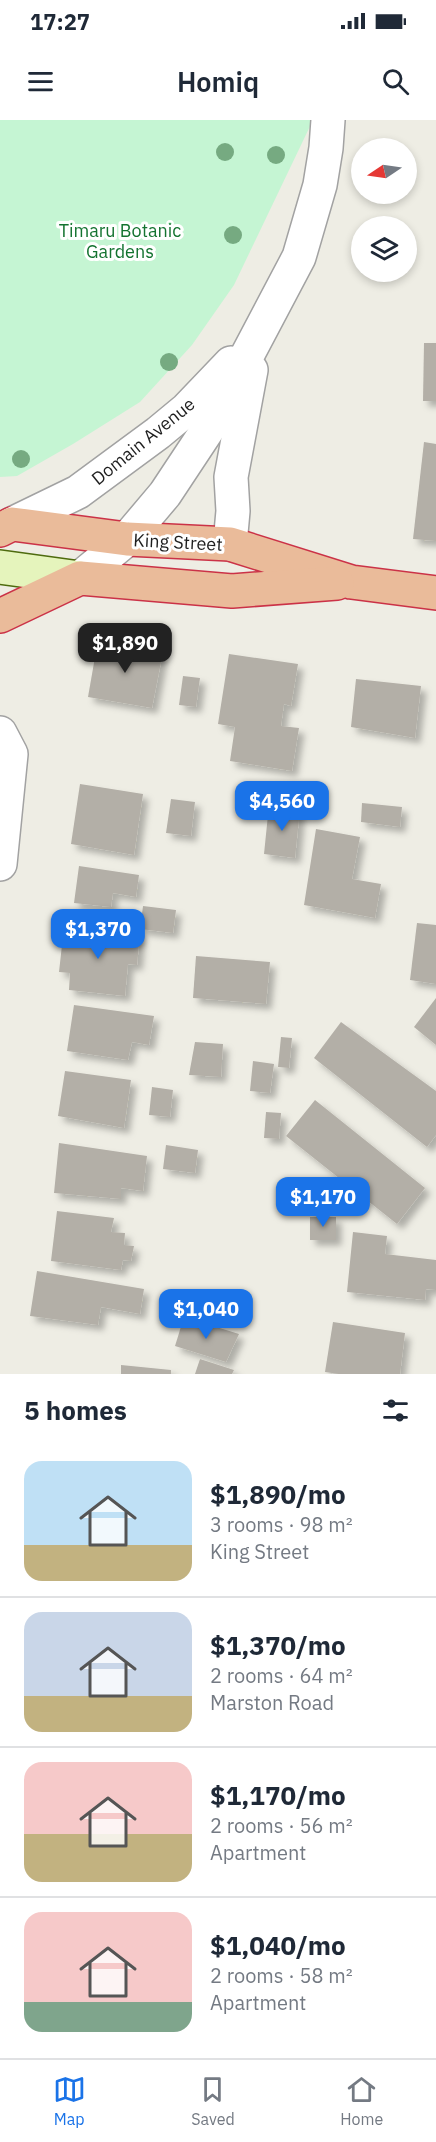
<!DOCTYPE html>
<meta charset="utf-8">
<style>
body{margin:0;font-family:"IBM Plex Sans",sans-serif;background:#f2f2f3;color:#1f2937;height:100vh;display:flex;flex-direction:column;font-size:22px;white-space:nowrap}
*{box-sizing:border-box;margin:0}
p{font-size:20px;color:#747a83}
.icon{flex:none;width:33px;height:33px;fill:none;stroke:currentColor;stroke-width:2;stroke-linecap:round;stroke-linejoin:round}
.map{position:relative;height:1254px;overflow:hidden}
.drawer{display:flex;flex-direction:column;background:#fff;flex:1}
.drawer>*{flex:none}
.needle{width:39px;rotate:257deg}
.tools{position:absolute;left:351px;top:18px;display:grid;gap:12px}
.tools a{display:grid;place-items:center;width:66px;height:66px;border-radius:50%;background:#fff;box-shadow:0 3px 9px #0003;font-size:30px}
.price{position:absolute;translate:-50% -51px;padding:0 14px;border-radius:12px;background:#1a73e8;color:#fff;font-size:20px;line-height:39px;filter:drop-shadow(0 2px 3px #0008)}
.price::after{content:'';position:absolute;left:50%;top:36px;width:18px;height:14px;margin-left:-9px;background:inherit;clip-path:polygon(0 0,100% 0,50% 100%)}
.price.on{background:#222;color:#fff}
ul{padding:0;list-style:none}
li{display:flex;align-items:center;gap:18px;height:150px;padding:0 24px}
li+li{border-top:2px solid #e0e1e3}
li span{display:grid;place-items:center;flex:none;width:168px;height:120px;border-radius:18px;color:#555}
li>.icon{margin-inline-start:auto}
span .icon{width:72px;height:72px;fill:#fffc;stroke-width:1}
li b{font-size:26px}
h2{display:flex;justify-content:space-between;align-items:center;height:72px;padding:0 24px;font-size:26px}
.status{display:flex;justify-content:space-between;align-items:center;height:42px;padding:0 30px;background:#fff;direction:ltr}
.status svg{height:16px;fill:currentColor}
header{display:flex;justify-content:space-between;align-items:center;height:78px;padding:0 24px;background:#fff;font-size:27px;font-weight:600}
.dock{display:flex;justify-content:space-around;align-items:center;height:84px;border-top:2px solid #e0e1e3;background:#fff;font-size:16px;color:#747a83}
.dock a{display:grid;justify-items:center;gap:3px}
.dock .on{color:#1a73e8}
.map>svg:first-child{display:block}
.park{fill:#c5f5d3}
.building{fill:#b3afa7;filter:url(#shadow)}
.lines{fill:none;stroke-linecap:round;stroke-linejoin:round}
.minor-casing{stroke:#a2a2a2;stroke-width:36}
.secondary-casing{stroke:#4e6b0e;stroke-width:36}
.trunk-casing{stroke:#cb3247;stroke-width:36}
.minor{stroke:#fff;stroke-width:33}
.secondary{stroke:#e5f4bc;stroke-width:33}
.trunk{stroke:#eabb9a;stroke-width:33}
.tree{fill:#76aa81}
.labels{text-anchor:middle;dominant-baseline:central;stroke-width:6;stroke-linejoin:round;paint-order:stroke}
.park-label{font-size:18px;fill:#147330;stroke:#fff}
.street-label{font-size:18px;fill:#1e1e1e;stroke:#fff}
</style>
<div class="status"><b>17:27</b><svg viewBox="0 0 49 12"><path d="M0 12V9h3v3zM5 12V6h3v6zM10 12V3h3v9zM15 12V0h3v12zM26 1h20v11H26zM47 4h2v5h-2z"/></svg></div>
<header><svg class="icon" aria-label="menu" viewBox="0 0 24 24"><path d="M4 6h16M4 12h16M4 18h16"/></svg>Homiq<svg class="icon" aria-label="search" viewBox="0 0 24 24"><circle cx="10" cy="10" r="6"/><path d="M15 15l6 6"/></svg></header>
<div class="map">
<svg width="436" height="1254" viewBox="0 0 436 1254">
<defs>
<filter id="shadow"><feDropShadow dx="5.5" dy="5.5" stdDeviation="3" flood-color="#0004"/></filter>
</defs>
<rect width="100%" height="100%" fill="#eeede4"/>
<path class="park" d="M0,0H313L234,165L192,225L140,282L73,324L17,356L0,357Z"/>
<g class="building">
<path d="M424,223H436V281H423Z"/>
<path d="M424,322L436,324V421L413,419Z"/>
<path d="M98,520L163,532L152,588L88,577Z"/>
<path d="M229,534L298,544L291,586L284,584L281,606L299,608L292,651L230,641L235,607L218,604Z"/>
<path d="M183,556L200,558L196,587L179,585Z"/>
<path d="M356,559L421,566L415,618L351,607Z"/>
<path d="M80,664L143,674L134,735L71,724Z"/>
<path d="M171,679L195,682L191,716L166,713Z"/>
<path d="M362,683L402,687L400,707L361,702Z"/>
<path d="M269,685L300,689L295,738L264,734Z"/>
<path d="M316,709L360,717L352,759L381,764L375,798L304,785Z"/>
<path d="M79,746L139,755L136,777L113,773L111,787L74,783Z"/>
<path d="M143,786L176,790L173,813L140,809Z"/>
<path d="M417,803L436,805V864L410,860Z"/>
<path d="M64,807L140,814L137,845L128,844L125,876L69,870L70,853L59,852Z"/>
<path d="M196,836L270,842L266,884L193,878Z"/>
<path d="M436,878V925L414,907Z"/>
<path d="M74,885L154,896L149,925L132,922L128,940L67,931Z"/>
<path d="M341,902L436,971V1015L427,1027L314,938Z"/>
<path d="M281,917L292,918L289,948L278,947Z"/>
<path d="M195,922L223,924L221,957L189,955Z"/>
<path d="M253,941L274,944L270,973L250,971Z"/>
<path d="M65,951L131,960L124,1008L58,996Z"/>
<path d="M152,967L173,970L170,997L149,995Z"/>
<path d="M315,980L425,1068L397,1104L286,1016Z"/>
<path d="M266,992L281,993L279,1019L264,1018Z"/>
<path d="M59,1023L147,1036L143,1071L121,1068V1079L54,1073Z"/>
<path d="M166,1025L198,1030L195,1053L163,1049Z"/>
<path d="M57,1091L114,1098L111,1112L125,1113L124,1125L134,1126L131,1141L123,1140L121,1150L51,1141Z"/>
<rect x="310" y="1097" width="26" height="23"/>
<path d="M353,1112L387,1116L385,1134L436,1140V1170L426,1169L425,1180L347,1172Z"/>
<path d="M37,1151L144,1169L140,1194L101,1187L98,1205L30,1196Z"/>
<path d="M184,1197L239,1214L226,1242L175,1226Z"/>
<path d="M333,1202L405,1213L400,1254H339L325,1252Z"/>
<path d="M200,1239L234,1250L232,1254H195Z"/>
<path d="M121,1245L171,1250V1254H121Z"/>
</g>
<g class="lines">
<defs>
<g id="minor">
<path d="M12,404L78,372L158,313L187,289L231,243"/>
<path d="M230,424L233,391L231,357L251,250"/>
<path d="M80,458L127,419L165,374L210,306L299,137L320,65L326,28L328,0"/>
<path d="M0,613L11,634L0,744"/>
</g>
<path id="secondary" d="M0,447L80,458"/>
<g id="trunk">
<path d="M0,410L12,404L127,419L230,424L351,462L436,473"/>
<path d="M0,496L80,458L232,471L337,463"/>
</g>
</defs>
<use href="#minor" class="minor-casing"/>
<use href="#secondary" class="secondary-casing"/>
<use href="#trunk" class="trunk-casing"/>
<use href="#minor" class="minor"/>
<use href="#secondary" class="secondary"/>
<use href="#trunk" class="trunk"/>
</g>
<g class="tree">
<circle cx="225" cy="32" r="9"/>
<circle cx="276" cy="35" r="9"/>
<circle cx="233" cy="115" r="9"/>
<circle cx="169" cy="242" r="9"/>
<circle cx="21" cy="339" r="9"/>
</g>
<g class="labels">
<g class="park-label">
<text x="120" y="110">Timaru Botanic<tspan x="120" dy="21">Gardens</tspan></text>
</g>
<g class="street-label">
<text transform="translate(143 321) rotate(-39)">Domain Avenue</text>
<text transform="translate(178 422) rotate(3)">King Street</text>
</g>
</g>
</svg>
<div class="tools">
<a><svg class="needle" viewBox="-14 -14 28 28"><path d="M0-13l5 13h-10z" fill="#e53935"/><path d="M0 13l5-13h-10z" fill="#747a83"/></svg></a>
<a><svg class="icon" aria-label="layers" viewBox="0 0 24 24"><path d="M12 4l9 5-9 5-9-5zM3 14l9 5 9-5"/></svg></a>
</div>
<b class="price on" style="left:125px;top:554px">$1,890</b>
<b class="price" style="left:282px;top:712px">$4,560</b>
<b class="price" style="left:98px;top:840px">$1,370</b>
<b class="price" style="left:323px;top:1108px">$1,170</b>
<b class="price" style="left:206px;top:1220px">$1,040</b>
</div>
<section class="drawer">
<h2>5 homes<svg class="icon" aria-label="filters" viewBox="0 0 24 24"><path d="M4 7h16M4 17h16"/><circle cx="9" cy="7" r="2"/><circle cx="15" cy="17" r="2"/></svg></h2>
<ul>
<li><span style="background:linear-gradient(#bfe0f5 70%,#c2b280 0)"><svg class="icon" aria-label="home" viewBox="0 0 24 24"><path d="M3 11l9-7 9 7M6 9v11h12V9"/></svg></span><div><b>$1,890/mo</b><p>3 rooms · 98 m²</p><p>King Street</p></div></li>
<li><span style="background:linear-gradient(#c9d6e8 70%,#c2b280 0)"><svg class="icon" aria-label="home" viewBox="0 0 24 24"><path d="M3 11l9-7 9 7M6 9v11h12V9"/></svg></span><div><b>$1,370/mo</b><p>2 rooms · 64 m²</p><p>Marston Road</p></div></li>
<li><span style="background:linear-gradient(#f6c9c9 60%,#c2b280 0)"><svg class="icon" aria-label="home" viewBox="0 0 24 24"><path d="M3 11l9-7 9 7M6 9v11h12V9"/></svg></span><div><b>$1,170/mo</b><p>2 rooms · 56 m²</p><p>Apartment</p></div></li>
<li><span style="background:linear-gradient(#f6c9c9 75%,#7fa58c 0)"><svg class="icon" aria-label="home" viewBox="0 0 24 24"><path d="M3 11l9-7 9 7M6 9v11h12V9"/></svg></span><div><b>$1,040/mo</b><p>2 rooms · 58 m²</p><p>Apartment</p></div></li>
</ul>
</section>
<nav class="dock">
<a class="on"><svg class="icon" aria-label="map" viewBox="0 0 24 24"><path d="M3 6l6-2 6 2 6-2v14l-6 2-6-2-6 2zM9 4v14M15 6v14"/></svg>Map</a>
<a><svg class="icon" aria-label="saved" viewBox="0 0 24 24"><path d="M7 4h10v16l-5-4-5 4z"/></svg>Saved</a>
<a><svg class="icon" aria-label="home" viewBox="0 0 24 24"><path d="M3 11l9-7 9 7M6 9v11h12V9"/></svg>Home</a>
</nav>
